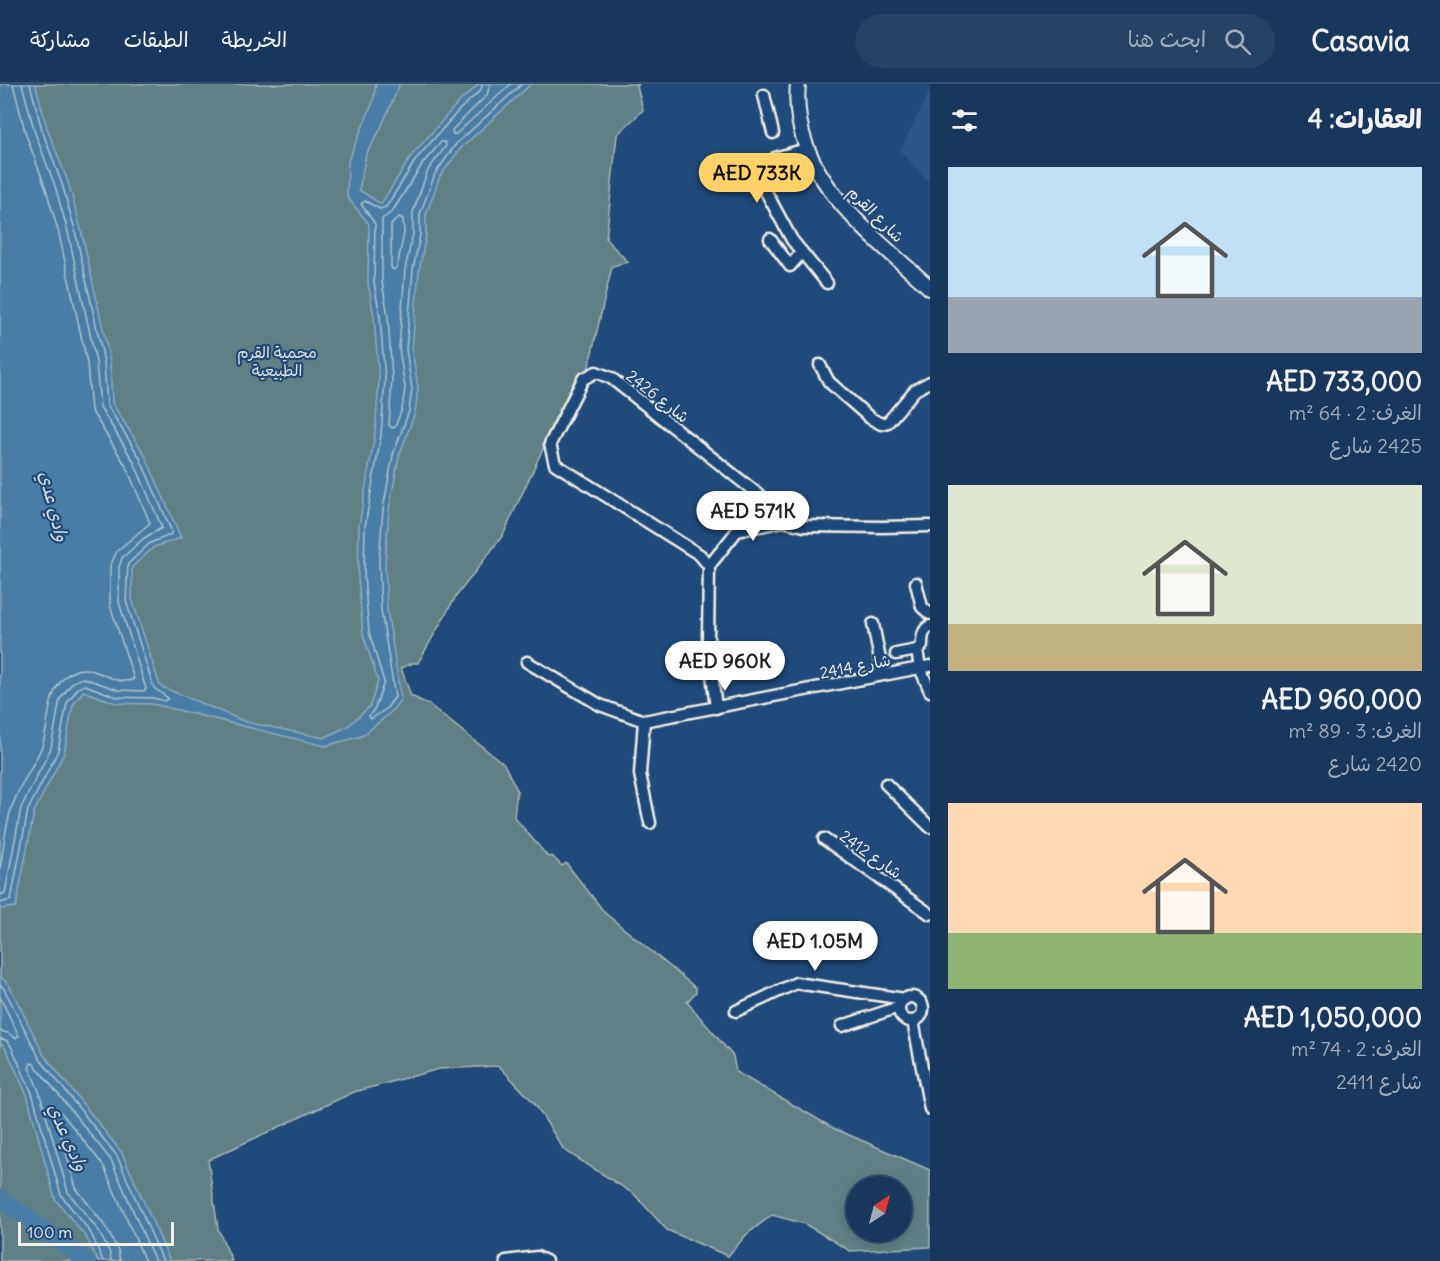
<!DOCTYPE html>
<html lang="ar">
<meta charset="utf-8">
<style>
body{margin:0;font-family:Delius,"Playpen Sans Arabic",sans-serif;background:#244365;color:#f1f3f6;direction:rtl;height:100vh;display:flex;flex-direction:column;font-size:22px;white-space:nowrap}
*{box-sizing:border-box;margin:0}
p{font-size:20px;color:#9eacbb}
.icon{flex:none;width:33px;height:33px;fill:none;stroke:currentColor;stroke-width:2;stroke-linecap:round;stroke-linejoin:round}
.map{position:relative;flex:1;overflow:hidden;direction:ltr}
.panel{display:flex;flex-direction:column;background:#17385c;width:510px}
.panel>*{flex:none}
.needle{width:39px;rotate:36deg}
.controls{position:absolute;left:846px;top:1092px;display:grid;gap:12px}
.controls a{display:grid;place-items:center;width:66px;height:66px;border-radius:50%;background:#17385c;box-shadow:0 3px 15px #0003,0 0 0 2px #365272;font-size:30px}
.scale{position:absolute;left:18px;bottom:15px;width:156px;box-sizing:border-box;padding-left:6px;border:3px solid #f4f1e8;border-top:0;font-size:16px;line-height:21px;white-space:nowrap;color:#f4f1e8;-webkit-text-stroke:4px #1f4a7a;paint-order:stroke}
.price{position:absolute;translate:-50% -51px;padding:0 14px;border-radius:21px;background:#fff;color:#222;font-size:20px;line-height:39px;filter:drop-shadow(0 2px 3px #0008)}
.price::after{content:'';position:absolute;left:50%;top:36px;width:18px;height:14px;margin-left:-9px;background:inherit;clip-path:polygon(0 0,100% 0,50% 100%)}
.price.current{background:#ffd166;color:#111}
ul{padding:0;list-style:none}
li{display:grid;align-content:center;gap:12px;height:318px;padding:0 18px}
li span{display:grid;place-items:center;height:186px;border-radius:0px;color:#555}
li>.icon{margin-inline-start:auto}
span .icon{width:108px;height:108px;fill:#fffc;stroke-width:1}
li b{font-size:26px}
h2{display:flex;justify-content:space-between;align-items:center;height:72px;padding:0 18px;font-size:26px}
header{display:flex;align-items:center;gap:36px;box-sizing:border-box;height:84px;padding:0 30px;background:#17385c;border-bottom:2px solid #365272}
header strong{font-size:28px}
nav{display:flex;gap:33px;margin-inline-start:auto;font-size:21px}
.search{width:420px;height:54px;background:#244365;display:flex;align-items:center;gap:15px;box-sizing:border-box;padding:0 21px;border-radius:33px;color:#9eacbb;font-size:22px}
main{display:flex;flex:1;min-height:0}
.map>svg:first-child{display:block}
.built{fill:#2d5686}
.green{fill:#5f8085;stroke:#aab8b6;stroke-width:1.5;fill-rule:evenodd}
.water{fill:#4a7da5;stroke:#8eabc0;stroke-width:1.5}
.lines{fill:none;stroke-linecap:round;stroke-linejoin:round}
.shore{stroke:#b0c3cd;stroke-width:1.5}
.river{stroke:#4a7da5;stroke-width:18}
.minor-casing{stroke:#f4f1e8;stroke-width:15}
.major-casing{stroke:#f4f1e8;stroke-width:18}
.minor{stroke:#1f4a7a;stroke-width:10}
.major{stroke:#1f4a7a;stroke-width:14}
.labels{text-anchor:middle;dominant-baseline:central;stroke-width:4.5;stroke-linejoin:round;paint-order:stroke}
.street-label{font-size:16px;fill:#f4f1e8;stroke:#1f4a7a}
.park-label{font-size:16px;fill:#dee0d9;stroke:#1f4a7a}
.water-label{font-size:18px;font-style:italic;fill:#dae0de;stroke:#1f4a7a}
</style>
<header>
<strong>Casavia</strong>
<div class="search"><svg class="icon" aria-label="search" viewBox="0 0 24 24"><circle cx="10" cy="10" r="6"/><path d="M15 15l6 6"/></svg>ابحث هنا</div>
<nav><a>الخريطة</a><a>الطبقات</a><a>مشاركة</a></nav>
</header>
<main>
<section class="panel">
<h2>العقارات: 4<svg class="icon" aria-label="filters" viewBox="0 0 24 24"><path d="M4 7h16M4 17h16"/><circle cx="9" cy="7" r="2"/><circle cx="15" cy="17" r="2"/></svg></h2>
<ul>
<li><span style="background:linear-gradient(#bfe0f5 70%,#9aa5b1 0)"><svg class="icon" aria-label="home" viewBox="0 0 24 24"><path d="M3 11l9-7 9 7M6 9v11h12V9"/></svg></span><div><b>AED 733,000</b><p>الغرف: 2 · 64 m²</p><p>2425 شارع</p></div></li>
<li><span style="background:linear-gradient(#dfe7d0 75%,#c2b280 0)"><svg class="icon" aria-label="home" viewBox="0 0 24 24"><path d="M3 11l9-7 9 7M6 9v11h12V9"/></svg></span><div><b>AED 960,000</b><p>الغرف: 3 · 89 m²</p><p>2420 شارع</p></div></li>
<li><span style="background:linear-gradient(#ffd9b3 70%,#8fb573 0)"><svg class="icon" aria-label="home" viewBox="0 0 24 24"><path d="M3 11l9-7 9 7M6 9v11h12V9"/></svg></span><div><b>AED 1,050,000</b><p>الغرف: 2 · 74 m²</p><p>شارع 2411</p></div></li>
</ul>
</section>
<div class="map">
<svg width="930" height="1177" viewBox="0 0 930 1177">
<rect width="100%" height="100%" fill="#1f4a7a"/>
<filter id="ink" filterUnits="userSpaceOnUse"><feTurbulence type="fractalNoise" baseFrequency=".0167" numOctaves="2"/><feDisplacementMap in="SourceGraphic" scale="12" xChannelSelector="R" yChannelSelector="G"/><feConvolveMatrix kernelMatrix="1 2 1 2 8 2 1 2 1" color-interpolation-filters="sRGB"/></filter>
<g filter="url(#ink)">
<path class="built" d="M930,6V99L900,67Z"/>
<path class="green" d="M0,0H639L637,2L643,26L617,51L606,155L628,178L612,182L588,286L577,293L573,300L503,451L455,514L418,579H413L401,584L411,612L428,620L504,680L517,706L514,733L548,773L552,772L562,782L566,779L605,829L696,904V908L687,918L733,972L736,988L833,1044L930,1086V1163L850,1167L805,1140L772,1131L746,1151L728,1172L667,1146L634,1110L564,1066L535,1020L499,982L439,985L354,1008L208,1076L218,1145L232,1177H0ZM856,1102H902V1148H856Z"/>
<g class="water">
<path d="M0,0H35L36,2L47,44L68,98L81,145L110,277L112,319L145,371L181,454L154,463L132,483V515L160,602L246,638L324,654L348,642L370,622L378,597L363,550L358,493L359,441L375,350L379,296L374,233L368,199L369,140L347,113L348,77L373,18L376,0H400L380,46L366,70L359,106L381,120L412,71L456,21L479,0H531L461,64L440,92L426,131V151L419,187L412,265L418,304L415,329L399,372L389,426L385,478L387,525L401,615L390,629L362,652L325,662L153,620L116,619L83,607L73,621L64,669L34,728L16,823L0,825Z"/>
<path d="M0,892L9,901L44,971L122,1069L170,1177H98L86,1153L55,1115L27,1011L6,965L0,958Z"/>
</g>
<g class="lines">
<g class="shore">
<path d="M482,0L481,6L460,25L417,74L386,123L380,125L365,117L361,120L375,140L374,198L380,233L385,296L381,351L365,442L364,492L369,548L384,598L375,624L369,632L371,635L386,625L395,613L381,526L379,478L383,425L393,371L409,327L412,305L406,265L413,186L420,151V130L435,90L456,60L522,0"/>
<path d="M490,0L487,11L452,46L453,50H456L511,0"/>
<path d="M441,58H445L446,62L428,86L413,128V150L405,185L399,264L405,304L402,325L395,343L392,344L389,341L392,295L388,232L382,198V135L392,128L423,79Z"/>
<path d="M399,133L403,135L404,149L397,183L393,186L391,183V141Z"/>
<path d="M0,784C4,763 5,740 13,720C20,700 34,682 42,662C51,637 45,603 72,588C93,576 114,605 134,595L110,521V482L117,467L150,439L126,382L91,326L87,279L59,150L46,105L26,51L13,0"/>
<path d="M0,811L5,809L21,724L51,664L60,615L73,598L83,594L119,606L144,607L146,605L119,518V483L122,474L144,454L162,444L134,378L100,323L96,278L68,148L55,102L35,49L22,0"/>
<path d="M0,819L11,816L28,726L58,667L67,619L78,604L85,601L117,613L153,614L165,617L168,614L154,604L126,517L128,480L150,459L170,451L172,448L140,374L107,321L104,277L75,146L62,100L42,46L30,0"/>
<path d="M0,900L4,905L40,975L117,1072L163,1177"/>
<path d="M0,913L19,952L15,954L8,949L0,947"/>
<path d="M0,955L6,956L11,962L32,1009L61,1111L91,1149L103,1177"/>
<path d="M111,1177L110,1169L98,1146L68,1108L39,1007L29,983L31,979L34,980L111,1076L155,1177"/>
<path d="M120,1177L118,1166L105,1142L76,1104L55,1030L57,1026L60,1027L103,1081L145,1177"/>
</g>
<path class="river" d="M0,1114L87,1177"/>
<defs>
<g id="minor">
<path d="M764,11L773,49"/>
<path d="M806,65L775,74L758,93L792,156L827,199"/>
<path d="M770,155L790,182L802,168"/>
<path d="M820,281L829,298L870,334L881,340L888,338L915,306L930,298"/>
<path d="M709,482L700,471L555,380L550,360L583,295L596,288L611,294L777,425L783,437"/>
<path d="M916,499L922,523L930,530"/>
<path d="M873,540L883,591"/>
<path d="M917,566L920,584L930,607"/>
<path d="M896,570L917,566L922,562C922,555 922,546 930,542"/>
<path d="M527,578L600,621L644,637L930,582"/>
<path d="M716,624L708,556L709,482L737,447L783,437L804,442L882,443L930,442"/>
<path d="M644,637L640,690L650,739"/>
<path d="M886,700L930,743"/>
<path d="M824,755L930,830"/>
<circle cx="911" cy="925" r="12"/>
<path d="M736,927L796,899L905,915"/>
<path d="M913,937L930,1025"/>
<path d="M842,942L899,923"/>
<path d="M506,1177L537,1173L546,1177"/>
</g>
<path id="major" d="M798,0C789,92 870,149 930,204"/>
</defs>
<use href="#minor" class="minor-casing"/>
<use href="#major" class="major-casing"/>
<use href="#minor" class="minor"/>
<use href="#major" class="major"/>
</g>
</g>
<g class="labels">
<g class="street-label">
<text transform="translate(876 130) rotate(45)">شارع القرم</text>
<text transform="translate(658 312) rotate(38)">2426 شارع</text>
<text transform="translate(855 582) rotate(-11)">2414 شارع</text>
<text transform="translate(871 770) rotate(35)">2412 شارع</text>
</g>
<g class="park-label">
<text x="277" y="268">محمية القرم<tspan x="277" dy="18">الطبيعية</tspan></text>
</g>
<g class="water-label">
<text transform="translate(54 422) rotate(76)">وادي عدي</text>
<text transform="translate(68 1053) rotate(66)">وادي عدي</text>
</g>
</g>
</svg>
<div class="controls">
<a><svg class="needle" viewBox="-14 -14 28 28"><path d="M0-13l5 13h-10z" fill="#e53935"/><path d="M0 13l5-13h-10z" fill="#9eacbb"/></svg></a>
</div>
<div class="scale">100 m</div>
<b class="price current" style="left:757px;top:120px">AED 733K</b>
<b class="price" style="left:753px;top:458px">AED 571K</b>
<b class="price" style="left:725px;top:608px">AED 960K</b>
<b class="price" style="left:815px;top:888px">AED 1.05M</b>
</div>
</main>
